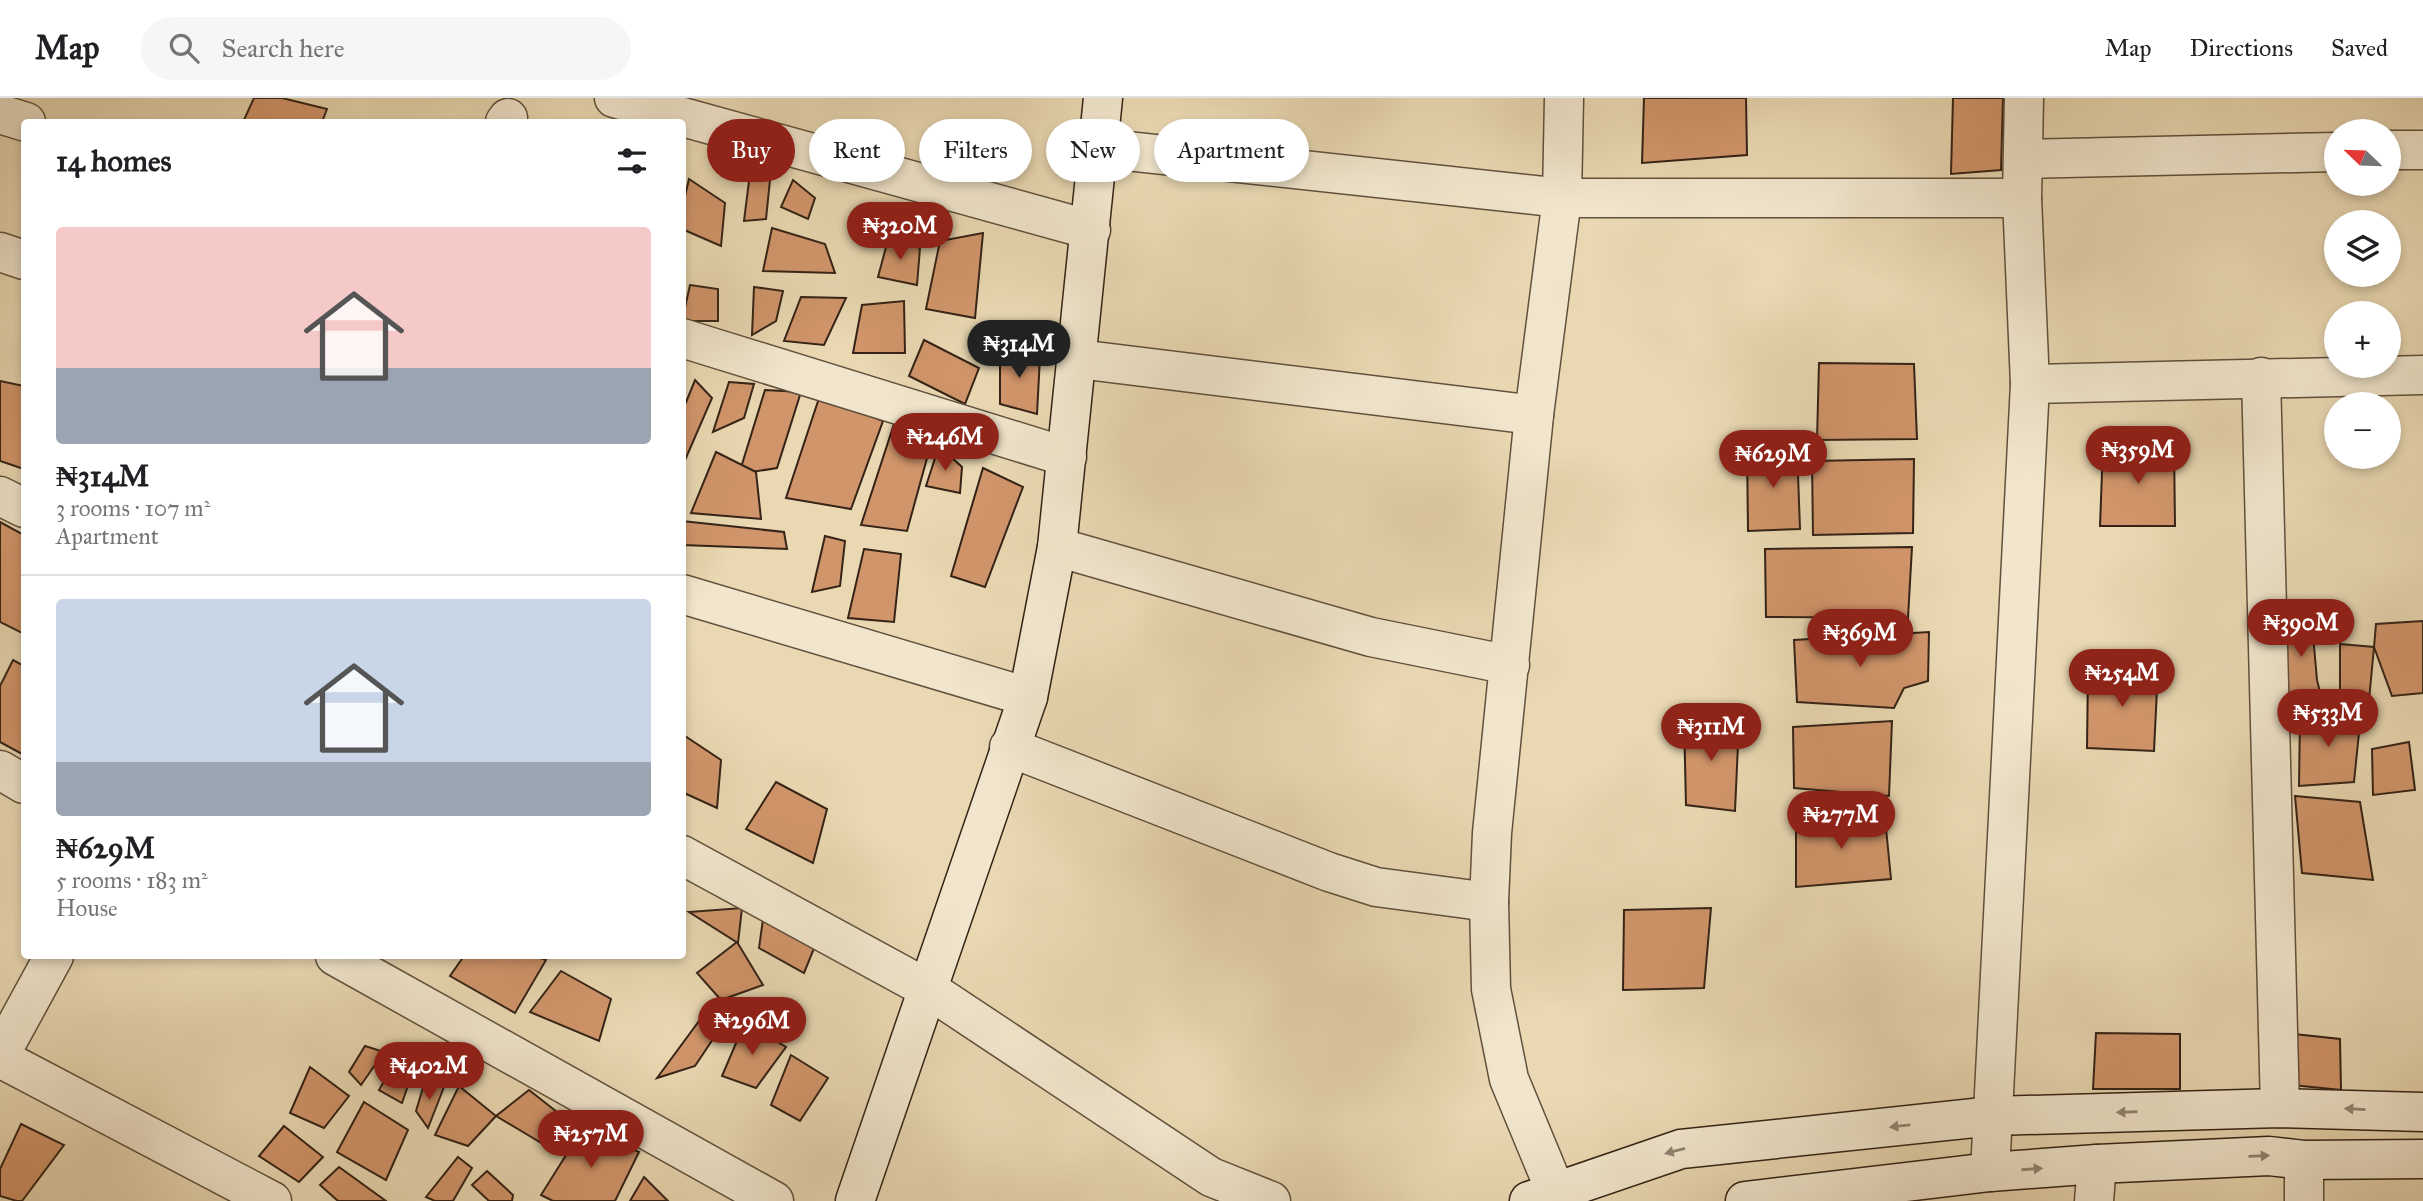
<!DOCTYPE html>
<meta charset="utf-8">
<style>
body{margin:0;font-family:"IM FELL Great Primer",serif;background:#f6f6f6;color:#202124;height:100vh;display:flex;flex-direction:column;font-size:26px;white-space:nowrap}
*{box-sizing:border-box;margin:0}
p{font-size:23px;color:#757577}
.icon{flex:none;width:38px;height:38px;fill:none;stroke:currentColor;stroke-width:2;stroke-linecap:round;stroke-linejoin:round}
.map{position:relative;flex:1;overflow:hidden}
.panel{position:absolute;left:21px;top:21px;width:665px;height:840px;display:flex;flex-direction:column;background:#fff;border-radius:7px;box-shadow:0 4px 10px #0003}
.panel>*{flex:none}
.top-card{position:absolute;left:707px;top:21px;width:665px;height:63px;display:flex;gap:14px}
.needle{width:46px;rotate:293deg}
.buttons{position:absolute;left:2324px;top:21px;display:grid;gap:14px}
.buttons a{display:grid;place-items:center;width:77px;height:77px;border-radius:50%;background:#fff;box-shadow:0 4px 10px #0003;font-size:35px}
.price{position:absolute;translate:-50% -60px;padding:0 16px;border-radius:24px;background:#8f2418;color:#fff;font-size:23px;line-height:46px;filter:drop-shadow(0 2px 4px #0008)}
.price::after{content:'';position:absolute;left:50%;top:42px;width:21px;height:16px;margin-left:-10px;background:inherit;clip-path:polygon(0 0,100% 0,50% 100%)}
.price.active{background:#222;color:#fff}
ul{padding:0;list-style:none}
li{display:grid;align-content:center;gap:14px;height:371px;padding:0 35px}
li+li{border-top:2px solid #e0e0e0}
li span{display:grid;place-items:center;height:217px;border-radius:7px;color:#555}
li>.icon{margin-inline-start:auto}
span .icon{width:126px;height:126px;fill:#fffc;stroke-width:1}
li b{font-size:30px}
h2{display:flex;justify-content:space-between;align-items:center;height:84px;padding:0 35px;font-size:30px}
.pill{padding:0 24px;border-radius:32px;background:#fff;box-shadow:0 4px 10px #0003;font-size:24px;line-height:63px}
.pill.active{background:#8f2418;color:#fff}
header{display:flex;align-items:center;gap:42px;box-sizing:border-box;height:98px;padding:0 35px;background:#fff;border-bottom:2px solid #e0e0e0}
header strong{font-size:33px}
nav{display:flex;gap:38px;margin-inline-start:auto;font-size:24px}
.search{width:490px;height:63px;background:#f6f6f6;display:flex;align-items:center;gap:18px;box-sizing:border-box;padding:0 24px;border-radius:38px;color:#757577;font-size:26px}
.map>svg:first-child{display:block}
.building{fill:#d1956b;stroke:#342316;stroke-width:2}
.lines{fill:none;stroke-linecap:round;stroke-linejoin:round}
.street-casing{stroke:#61503d;stroke-width:41}
.secondary-casing{stroke:#342316;stroke-width:41}
.street{stroke:#f1e6cd;stroke-width:38}
.secondary{stroke:#f1e6cd;stroke-width:38}
.oneway{fill:#928472}
</style>
<header>
<strong>Map</strong>
<div class="search"><svg class="icon" aria-label="search" viewBox="0 0 24 24"><circle cx="10" cy="10" r="6"/><path d="M15 15l6 6"/></svg>Search here</div>
<nav><a>Map</a><a>Directions</a><a>Saved</a></nav>
</header>
<div class="map">
<svg width="2423" height="1103" viewBox="0 0 2423 1103">
<rect width="100%" height="100%" fill="#e9d8b2"/>
<filter id="stains"><feTurbulence type="fractalNoise" baseFrequency=".00286" numOctaves="4"/><feColorMatrix values="0 0 0 0 .2 0 0 0 0 .09 0 0 0 0 .02 0 0 0 .5 -.17"/></filter>
<radialGradient id="worn" r=".72"><stop offset=".6" stop-color="#630" stop-opacity="0"/><stop offset="1" stop-color="#630" stop-opacity=".3"/></radialGradient>
<g class="building">
<path d="M254,0H282L327,11L322,24H243Z"/>
<path d="M1644,0H1746L1747,57L1642,65Z"/>
<path d="M1953,0H2003L2001,72L1951,76Z"/>
<path d="M751,67L770,82L766,121L744,123Z"/>
<path d="M689,81L725,105L721,148L682,131V111Z"/>
<path d="M793,82L815,100L808,121L781,109Z"/>
<path d="M772,130L825,146L835,175L763,173Z"/>
<path d="M983,135L975,220L926,211L940,143Z"/>
<path d="M889,138L920,150L917,187L878,179Z"/>
<path d="M690,187L718,191V223H682Z"/>
<path d="M754,189L783,193L776,223L752,237Z"/>
<path d="M801,199L846,200L824,247L784,243Z"/>
<path d="M904,203L905,255H853L862,207Z"/>
<path d="M924,242L979,270L965,306L909,278Z"/>
<path d="M1000,247L1040,259L1037,316L1000,306Z"/>
<path d="M1819,265L1914,266L1917,341L1817,342Z"/>
<path d="M695,282L712,300L682,369V314Z"/>
<path d="M0,283L24,288V371L0,363Z"/>
<path d="M729,284L754,286L744,320L713,334Z"/>
<path d="M765,292L801,294L777,370L739,376Z"/>
<path d="M820,297L883,323L851,411L786,400Z"/>
<path d="M895,323L932,342L907,433L861,427Z"/>
<path d="M2174,346L2175,428H2100L2103,348Z"/>
<path d="M939,348L962,369L960,395L926,388Z"/>
<path d="M1797,349L1800,431L1748,433L1747,352Z"/>
<path d="M716,354L756,374L761,421L691,415Z"/>
<path d="M1914,361L1913,435L1813,437L1812,363Z"/>
<path d="M983,370L1023,389L985,489L951,478Z"/>
<path d="M682,423L784,434L787,451L682,447Z"/>
<path d="M0,424L24,437V536L0,524Z"/>
<path d="M825,438L845,443L840,488L812,494Z"/>
<path d="M1912,449L1908,520L1766,519L1765,451Z"/>
<path d="M864,451L901,456L894,524L848,520Z"/>
<path d="M2311,514L2317,582L2323,606L2285,599V515Z"/>
<path d="M2423,523V595L2392,598L2374,549L2376,526Z"/>
<path d="M1929,534L1928,583L1904,590L1894,610L1797,604L1794,542Z"/>
<path d="M2340,546L2374,549L2369,602L2340,598Z"/>
<path d="M13,562L24,568V657L0,644V588Z"/>
<path d="M2158,570L2154,653L2087,650L2088,572Z"/>
<path d="M2361,615L2354,684L2299,688L2300,618Z"/>
<path d="M1684,621L1739,624L1735,713L1686,707Z"/>
<path d="M1892,623L1889,698L1794,690L1793,629Z"/>
<path d="M682,636L721,662L717,710L682,694Z"/>
<path d="M2409,644L2415,692L2373,697L2372,651Z"/>
<path d="M776,684L827,711L813,765L746,731Z"/>
<path d="M2295,698L2360,704L2373,782L2302,775Z"/>
<path d="M1796,720H1885L1891,781L1796,789Z"/>
<path d="M742,810L738,845L689,814Z"/>
<path d="M1711,810L1704,890L1623,892L1624,812Z"/>
<path d="M764,814L815,848L804,875L759,850Z"/>
<path d="M737,844L763,887L721,902L697,875Z"/>
<path d="M464,858H535L546,862L515,915L450,878Z"/>
<path d="M561,873L611,901L599,943L530,914Z"/>
<path d="M702,919L721,929L695,968L657,980Z"/>
<path d="M745,924L786,949L756,990L722,978Z"/>
<path d="M2096,935L2180,936V991H2093Z"/>
<path d="M2294,936L2340,941L2341,992L2292,987Z"/>
<path d="M365,948L384,954L361,987L349,974Z"/>
<path d="M399,956L415,967L402,1005L379,992Z"/>
<path d="M791,957L828,980L800,1023L771,1007Z"/>
<path d="M310,969L349,998L324,1030L290,1015Z"/>
<path d="M425,983L444,989L428,1030L416,1013Z"/>
<path d="M459,988L496,1018L468,1048L435,1037Z"/>
<path d="M529,992L566,1021L543,1046L496,1018Z"/>
<path d="M364,1004L408,1032L386,1082L337,1054Z"/>
<path d="M21,1026L64,1047L22,1103H17L0,1098V1071Z"/>
<path d="M284,1028L323,1059L299,1084L259,1058Z"/>
<path d="M583,1030L639,1054L615,1103H553L541,1097Z"/>
<path d="M458,1059L472,1070L453,1103H435L426,1099Z"/>
<path d="M339,1069L386,1103H338L320,1087Z"/>
<path d="M487,1073L513,1097L512,1103H489L472,1087Z"/>
<path d="M644,1079L668,1103H630Z"/>
</g>
<g class="lines">
<defs>
<g id="street">
<path d="M614,0L1091,132"/>
<path d="M0,16L26,24"/>
<path d="M505,24L508,20"/>
<path d="M1099,50L1562,100H2022"/>
<path d="M2389,52H2423"/>
<path d="M2025,61L2336,54"/>
<path d="M0,154L24,162"/>
<path d="M682,240L1067,359"/>
<path d="M1078,261L1534,317"/>
<path d="M2261,279L2280,1010"/>
<path d="M2030,286L2423,277"/>
<path d="M0,398L24,410"/>
<path d="M1057,449L1371,539L1510,567"/>
<path d="M682,496L1028,599"/>
<path d="M1009,649L1329,774L1376,789L1489,804"/>
<path d="M0,672L24,686"/>
<path d="M682,757L928,891L1211,1079L1271,1103"/>
<path d="M335,858L774,1103"/>
<path d="M0,957L54,858"/>
<path d="M0,960L272,1103"/>
<path d="M2304,1062V1103"/>
<path d="M1990,1074L2030,286L2022,100L2024,0"/>
<path d="M1555,1092L1509,981L1491,891L1489,804L1492,735L1534,317L1562,100L1564,0"/>
<path d="M2094,1103L2097,1066"/>
</g>
<g id="secondary">
<path d="M855,1103L1028,599L1057,449L1103,0"/>
<path d="M1529,1103L1681,1051L1993,1018L2280,1010L2423,1014"/>
<path d="M1745,1103L1990,1074L2097,1066L2269,1058L2304,1062L2423,1061"/>
</g>
</defs>
<use href="#street" class="street-casing"/>
<use href="#secondary" class="secondary-casing"/>
<use href="#street" class="street"/>
<use href="#secondary" class="secondary"/>
</g>
<defs><path id="oneway-solid" d="M-6-.8H1V-3.2L6.5 0L1 3.2V.8H-6Z" transform="scale(1.75)"/></defs>
<g class="oneway">
<use href="#oneway-solid" transform="translate(2355 1011) rotate(-177)"/>
<use href="#oneway-solid" transform="translate(2127 1014) rotate(178)"/>
<use href="#oneway-solid" transform="translate(1900 1028) rotate(174)"/>
<use href="#oneway-solid" transform="translate(1675 1053) rotate(165)"/>
<use href="#oneway-solid" transform="translate(2259 1058) rotate(-2)"/>
<use href="#oneway-solid" transform="translate(2032 1071) rotate(-4)"/>
</g>
<rect width="100%" height="100%" filter="url(#stains)"/>
<rect width="100%" height="100%" fill="url(#worn)"/>
</svg>
<div class="buttons">
<a><svg class="needle" viewBox="-14 -14 28 28"><path d="M0-13l5 13h-10z" fill="#e53935"/><path d="M0 13l5-13h-10z" fill="#757577"/></svg></a>
<a><svg class="icon" aria-label="layers" viewBox="0 0 24 24"><path d="M12 4l9 5-9 5-9-5zM3 14l9 5 9-5"/></svg></a>
<a>+</a>
<a>−</a>
</div>
<b class="price" style="left:900px;top:164px">₦320M</b>
<b class="price active" style="left:1019px;top:282px">₦314M</b>
<b class="price" style="left:945px;top:375px">₦246M</b>
<b class="price" style="left:2138px;top:388px">₦359M</b>
<b class="price" style="left:1773px;top:392px">₦629M</b>
<b class="price" style="left:2301px;top:561px">₦390M</b>
<b class="price" style="left:1860px;top:571px">₦369M</b>
<b class="price" style="left:2122px;top:611px">₦254M</b>
<b class="price" style="left:2328px;top:651px">₦533M</b>
<b class="price" style="left:1711px;top:665px">₦311M</b>
<b class="price" style="left:1841px;top:753px">₦277M</b>
<b class="price" style="left:752px;top:959px">₦296M</b>
<b class="price" style="left:429px;top:1004px">₦402M</b>
<b class="price" style="left:591px;top:1072px">₦257M</b>
<div class="top-card">
<a class="pill active">Buy</a>
<a class="pill">Rent</a>
<a class="pill">Filters</a>
<a class="pill">New</a>
<a class="pill">Apartment</a>
</div>
<section class="panel">
<h2>14 homes<svg class="icon" aria-label="filters" viewBox="0 0 24 24"><path d="M4 7h16M4 17h16"/><circle cx="9" cy="7" r="2"/><circle cx="15" cy="17" r="2"/></svg></h2>
<ul>
<li><span style="background:linear-gradient(#f6c9c9 65%,#9aa5b1 0)"><svg class="icon" aria-label="home" viewBox="0 0 24 24"><path d="M3 11l9-7 9 7M6 9v11h12V9"/></svg></span><div><b>₦314M</b><p>3 rooms · 107 m²</p><p>Apartment</p></div></li>
<li><span style="background:linear-gradient(#c9d6e8 75%,#9aa5b1 0)"><svg class="icon" aria-label="home" viewBox="0 0 24 24"><path d="M3 11l9-7 9 7M6 9v11h12V9"/></svg></span><div><b>₦629M</b><p>5 rooms · 183 m²</p><p>House</p></div></li>
</ul>
</section>
</div>
